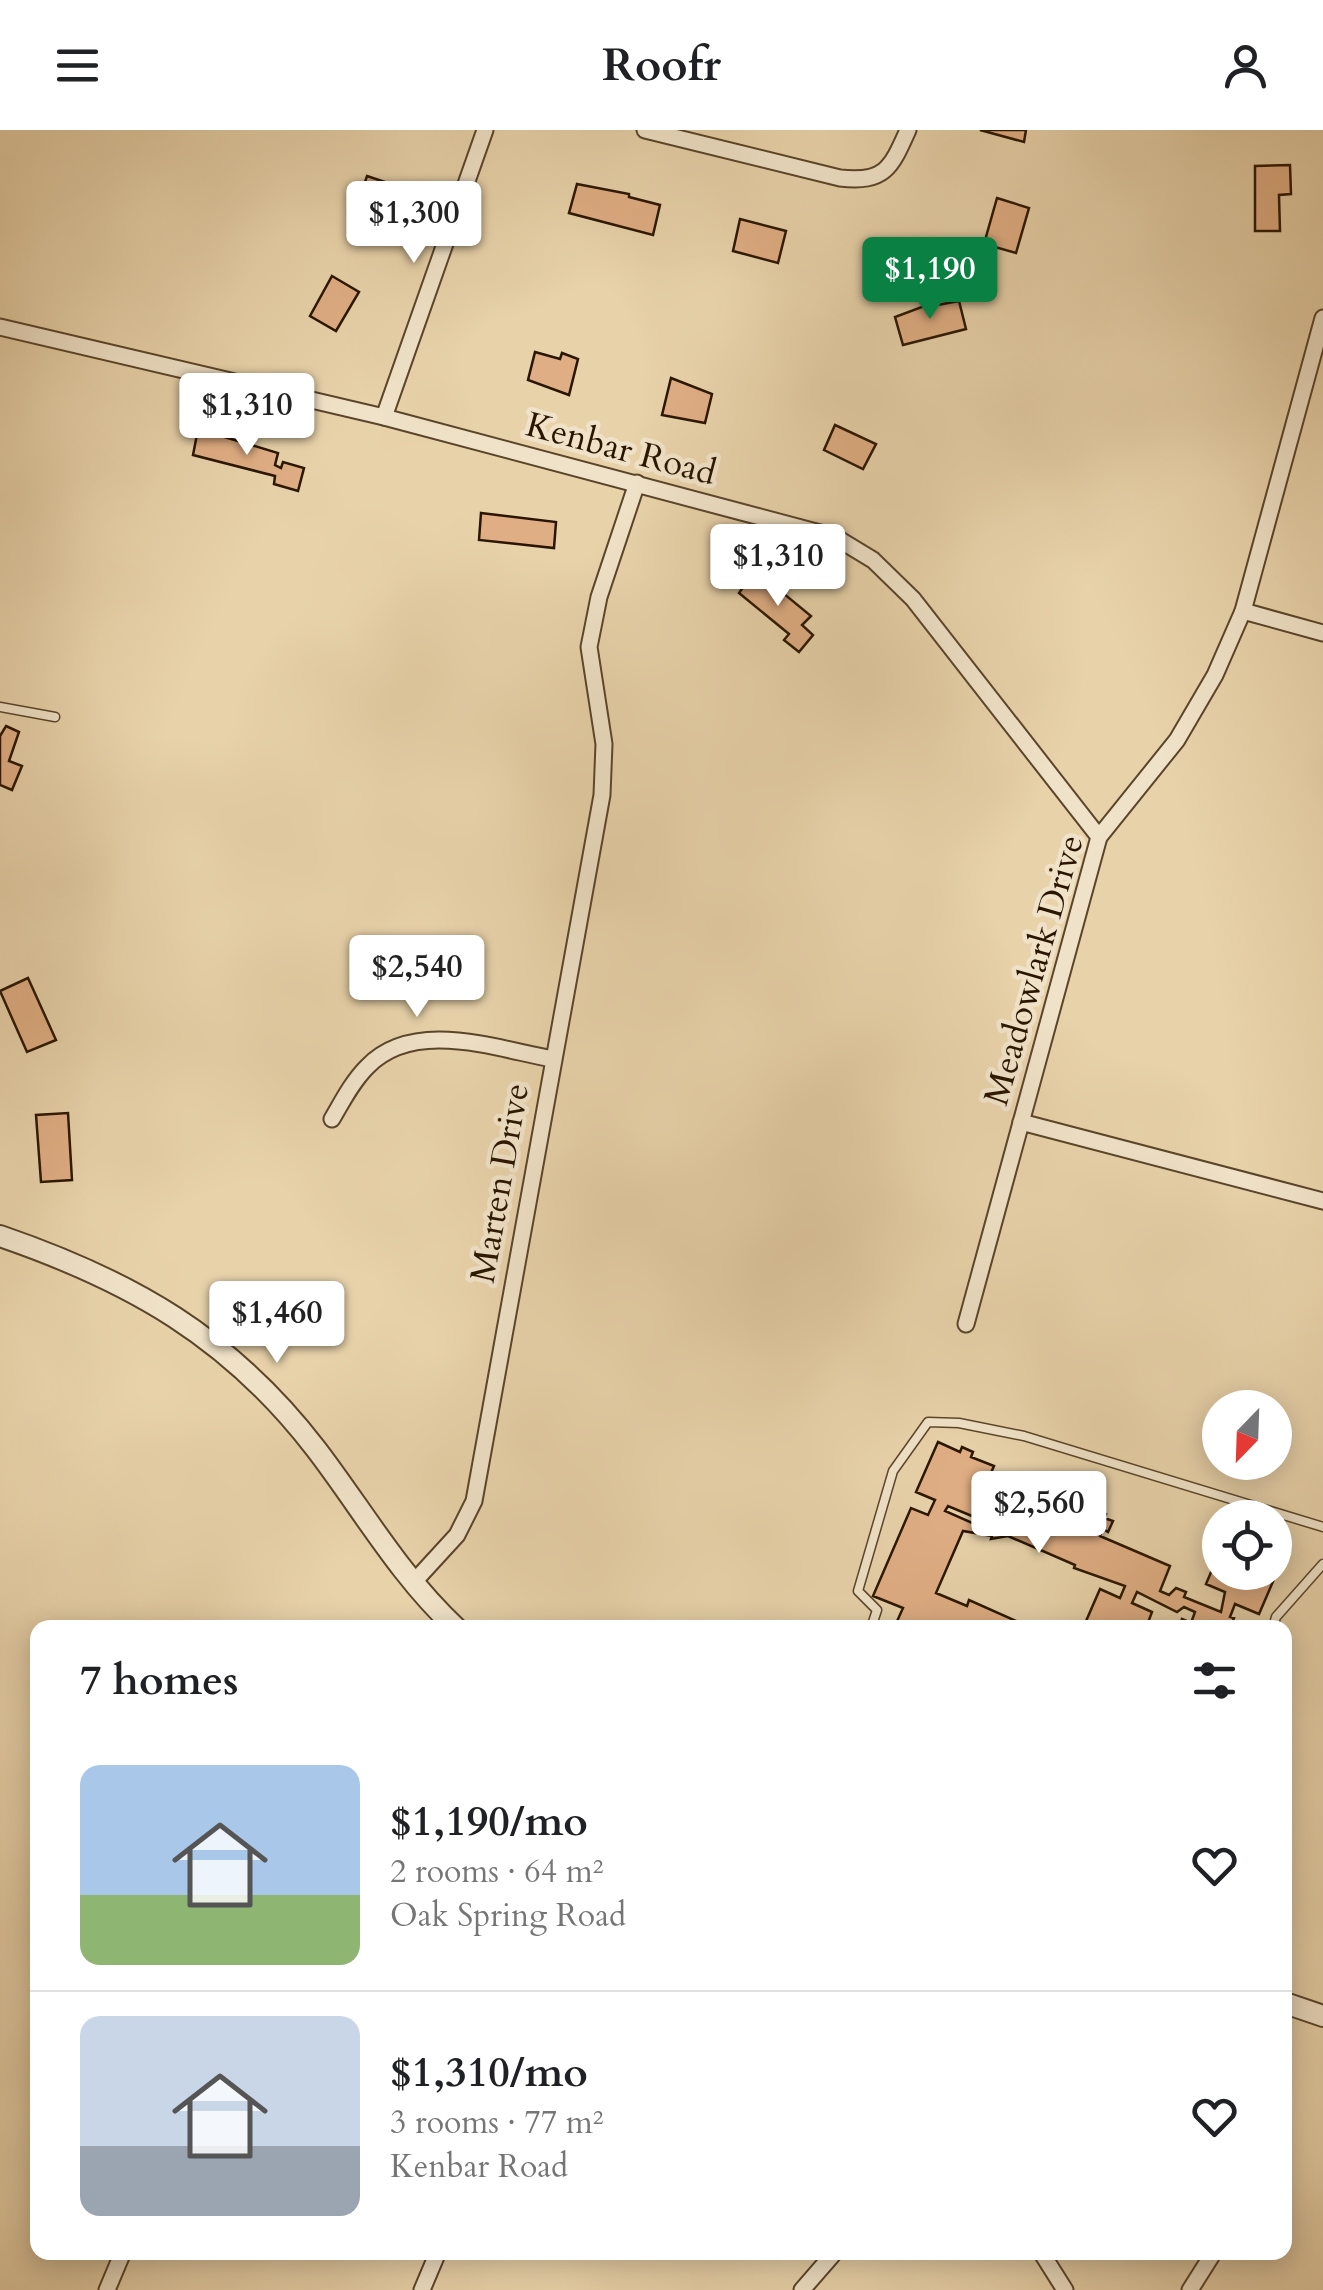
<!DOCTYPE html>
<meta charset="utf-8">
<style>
body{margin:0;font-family:Cardo,serif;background:#f2f2f2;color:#202124;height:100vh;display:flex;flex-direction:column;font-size:38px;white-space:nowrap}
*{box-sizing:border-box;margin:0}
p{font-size:32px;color:#757577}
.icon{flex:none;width:55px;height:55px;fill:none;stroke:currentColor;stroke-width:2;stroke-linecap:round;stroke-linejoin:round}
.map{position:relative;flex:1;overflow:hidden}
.side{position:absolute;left:30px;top:1490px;width:1262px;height:640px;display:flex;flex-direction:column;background:#fff;border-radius:20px;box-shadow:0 5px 25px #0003}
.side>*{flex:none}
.needle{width:65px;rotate:203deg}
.controls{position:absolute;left:1202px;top:1260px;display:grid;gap:20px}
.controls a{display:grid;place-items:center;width:90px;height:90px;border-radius:50%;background:#fff;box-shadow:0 5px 25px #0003;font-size:50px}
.price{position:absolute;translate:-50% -85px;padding:0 22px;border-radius:10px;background:#fff;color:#222;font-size:32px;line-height:65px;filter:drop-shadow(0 2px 5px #0008)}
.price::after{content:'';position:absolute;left:50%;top:60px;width:30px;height:22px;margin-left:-15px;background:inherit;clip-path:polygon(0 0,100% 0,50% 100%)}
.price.current{background:#0b8043;color:#fff}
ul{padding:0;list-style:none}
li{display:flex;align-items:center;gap:30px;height:250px;padding:0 50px}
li+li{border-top:2px solid #e0e0e0}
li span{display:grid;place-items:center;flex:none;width:280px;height:200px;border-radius:20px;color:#555}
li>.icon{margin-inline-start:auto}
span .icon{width:120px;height:120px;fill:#fffc;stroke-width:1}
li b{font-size:42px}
h2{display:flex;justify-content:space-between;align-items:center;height:120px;padding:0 50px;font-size:42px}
header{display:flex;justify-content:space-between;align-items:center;height:130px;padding:0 50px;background:#fff;font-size:45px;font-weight:800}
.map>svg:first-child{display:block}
.building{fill:#e0ae84;stroke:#2a1600;stroke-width:2.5}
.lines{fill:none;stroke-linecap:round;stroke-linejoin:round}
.service-casing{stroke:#5a452a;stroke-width:11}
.minor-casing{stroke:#5a452a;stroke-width:19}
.tertiary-casing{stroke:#5a452a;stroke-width:24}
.service{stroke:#f0e2c8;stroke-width:8}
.minor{stroke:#f0e2c8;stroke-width:15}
.tertiary{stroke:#f0e2c8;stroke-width:20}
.labels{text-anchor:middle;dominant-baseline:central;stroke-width:9;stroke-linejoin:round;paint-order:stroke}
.street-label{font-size:35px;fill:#2a1600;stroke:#f0e2c8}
</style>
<header><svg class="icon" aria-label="menu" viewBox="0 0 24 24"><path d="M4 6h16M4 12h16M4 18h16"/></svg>Roofr<svg class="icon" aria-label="person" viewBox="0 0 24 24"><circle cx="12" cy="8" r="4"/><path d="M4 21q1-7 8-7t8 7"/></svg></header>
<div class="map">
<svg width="1323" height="2160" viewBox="0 0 1323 2160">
<rect width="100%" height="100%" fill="#e8d2aa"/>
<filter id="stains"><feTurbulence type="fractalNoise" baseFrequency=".002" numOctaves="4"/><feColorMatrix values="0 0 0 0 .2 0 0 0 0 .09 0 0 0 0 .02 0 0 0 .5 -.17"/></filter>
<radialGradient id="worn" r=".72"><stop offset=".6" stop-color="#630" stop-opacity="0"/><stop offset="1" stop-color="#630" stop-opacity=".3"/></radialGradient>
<g class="building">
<path d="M980,0H1026L1024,12Z"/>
<path d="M1290,35L1291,64L1279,65L1280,101H1255V36Z"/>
<path d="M367,46L394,55L379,99L352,90Z"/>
<path d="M577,54L629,64V67L660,75L653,105L569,83Z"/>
<path d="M997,68L1029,78L1016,123L984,114Z"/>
<path d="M740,89L786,101L778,133L733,121Z"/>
<path d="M332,146L359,162L336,201L310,186Z"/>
<path d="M959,171L966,199L903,215L895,187L935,172L937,175Z"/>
<path d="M535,222L560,229L562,223L578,229L569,265L528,250Z"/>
<path d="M671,248L712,264L705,293L662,285Z"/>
<path d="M835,295L876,314L863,339L824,320Z"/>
<path d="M198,299L278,323L275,335L281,338L283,332L304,338L298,361L274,354L275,346L193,325Z"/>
<path d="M481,383L556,392L554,418L479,410Z"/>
<path d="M755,440L811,486L802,495L813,505L799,522L784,510L789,504L739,463Z"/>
<path d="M6,596L19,602L9,631L22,636L12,660L0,655V606Z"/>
<path d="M28,848L56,910L27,922L0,861Z"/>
<path d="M68,983L72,1050L41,1052L36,985Z"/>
<path d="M938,1312L960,1322L962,1317L973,1322L971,1327L994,1336L972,1386L948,1376L945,1381L979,1396H991V1391H1002V1396H1008L1029,1349L1035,1351L1037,1347L1075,1364L1071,1374L1095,1385L1097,1380L1106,1384L1104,1388L1113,1391L1108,1402L1103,1399L1100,1406L1170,1436L1160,1461L1169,1465L1176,1458L1186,1462L1184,1467L1221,1482L1225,1462L1206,1454L1220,1421V1442H1275V1405L1290,1412L1259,1484L1235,1474L1230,1487L1234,1488L1231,1496L1234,1498H1178L1182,1489L1191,1493L1195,1482L1184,1477L1177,1482L1137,1462L1132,1473L1152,1482L1146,1498H1083L1100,1459L1120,1468L1125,1456L1074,1438L1075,1435L1008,1406L991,1409L992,1406L963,1401L936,1463L967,1476L969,1470L1032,1498H894L903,1478L873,1466L911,1378L928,1385L935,1370L916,1362Z"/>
</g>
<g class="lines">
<defs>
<g id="service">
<path d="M0,577L55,587"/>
<path d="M871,1498L877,1480L858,1461L893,1341L928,1292L959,1293L1024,1306L1323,1397"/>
<path d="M1273,1498L1276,1487L1323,1434"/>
</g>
<g id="minor">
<path d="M645,0L840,48C885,53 891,38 908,0"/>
<path d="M0,197L384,287L835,407L873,430L913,469L1099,707"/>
<path d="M384,287L485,0"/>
<path d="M1243,481L1323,503"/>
<path d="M332,989C342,972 352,952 367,937C414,888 496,919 553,929"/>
<path d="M1021,992L1323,1071"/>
<path d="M966,1194L1099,707L1177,610L1215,545L1243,481L1323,188"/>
<path d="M413,1453L457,1405L474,1371L602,665L604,614L589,517L599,467L637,353"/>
<path d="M1041,2122L1065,2160"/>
<path d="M107,2160L123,2122"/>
<path d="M422,2160L438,2122"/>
<path d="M802,2160L835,2122"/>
<path d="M1190,2160L1214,2122"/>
</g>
<g id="tertiary">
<path d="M0,1106C131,1151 230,1207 316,1319C362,1379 399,1445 456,1498"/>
<path d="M1285,1873L1323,1886"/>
</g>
</defs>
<use href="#service" class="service-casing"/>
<use href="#minor" class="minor-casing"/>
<use href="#tertiary" class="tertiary-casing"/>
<use href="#service" class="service"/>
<use href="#minor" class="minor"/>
<use href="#tertiary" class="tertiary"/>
</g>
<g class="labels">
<g class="street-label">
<text transform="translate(621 319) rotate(15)">Kenbar Road</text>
<text transform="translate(1034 840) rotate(-74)">Meadowlark Drive</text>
<text transform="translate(500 1053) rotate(-80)">Marten Drive</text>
</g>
</g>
<rect width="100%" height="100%" filter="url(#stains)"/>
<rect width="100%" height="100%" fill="url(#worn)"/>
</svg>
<div class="controls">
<a><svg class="needle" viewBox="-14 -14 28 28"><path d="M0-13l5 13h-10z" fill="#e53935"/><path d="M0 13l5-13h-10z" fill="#757577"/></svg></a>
<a><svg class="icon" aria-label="locate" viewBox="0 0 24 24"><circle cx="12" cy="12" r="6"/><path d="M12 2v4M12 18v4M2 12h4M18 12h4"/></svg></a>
</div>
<b class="price" style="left:414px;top:136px">$1,300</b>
<b class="price current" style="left:930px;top:192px">$1,190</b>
<b class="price" style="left:247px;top:328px">$1,310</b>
<b class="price" style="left:778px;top:479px">$1,310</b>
<b class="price" style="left:417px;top:890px">$2,540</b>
<b class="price" style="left:277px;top:1236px">$1,460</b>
<b class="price" style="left:1039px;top:1426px">$2,560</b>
<section class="side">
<h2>7 homes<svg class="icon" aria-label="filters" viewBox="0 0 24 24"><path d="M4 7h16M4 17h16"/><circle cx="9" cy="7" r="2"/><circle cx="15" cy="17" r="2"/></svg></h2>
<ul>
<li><span style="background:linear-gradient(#a9c7e8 65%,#8fb573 0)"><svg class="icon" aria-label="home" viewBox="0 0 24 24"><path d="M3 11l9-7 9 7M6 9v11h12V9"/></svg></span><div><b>$1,190/mo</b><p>2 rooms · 64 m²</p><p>Oak Spring Road</p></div><svg class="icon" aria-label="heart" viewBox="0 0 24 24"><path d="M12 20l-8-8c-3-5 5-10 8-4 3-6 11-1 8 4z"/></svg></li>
<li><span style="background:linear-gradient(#c9d6e8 65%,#9aa5b1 0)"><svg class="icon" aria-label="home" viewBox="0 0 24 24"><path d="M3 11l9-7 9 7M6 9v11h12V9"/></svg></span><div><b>$1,310/mo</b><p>3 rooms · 77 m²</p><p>Kenbar Road</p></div><svg class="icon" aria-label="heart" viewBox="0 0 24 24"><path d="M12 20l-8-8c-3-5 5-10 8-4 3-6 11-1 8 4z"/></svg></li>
</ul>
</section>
</div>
